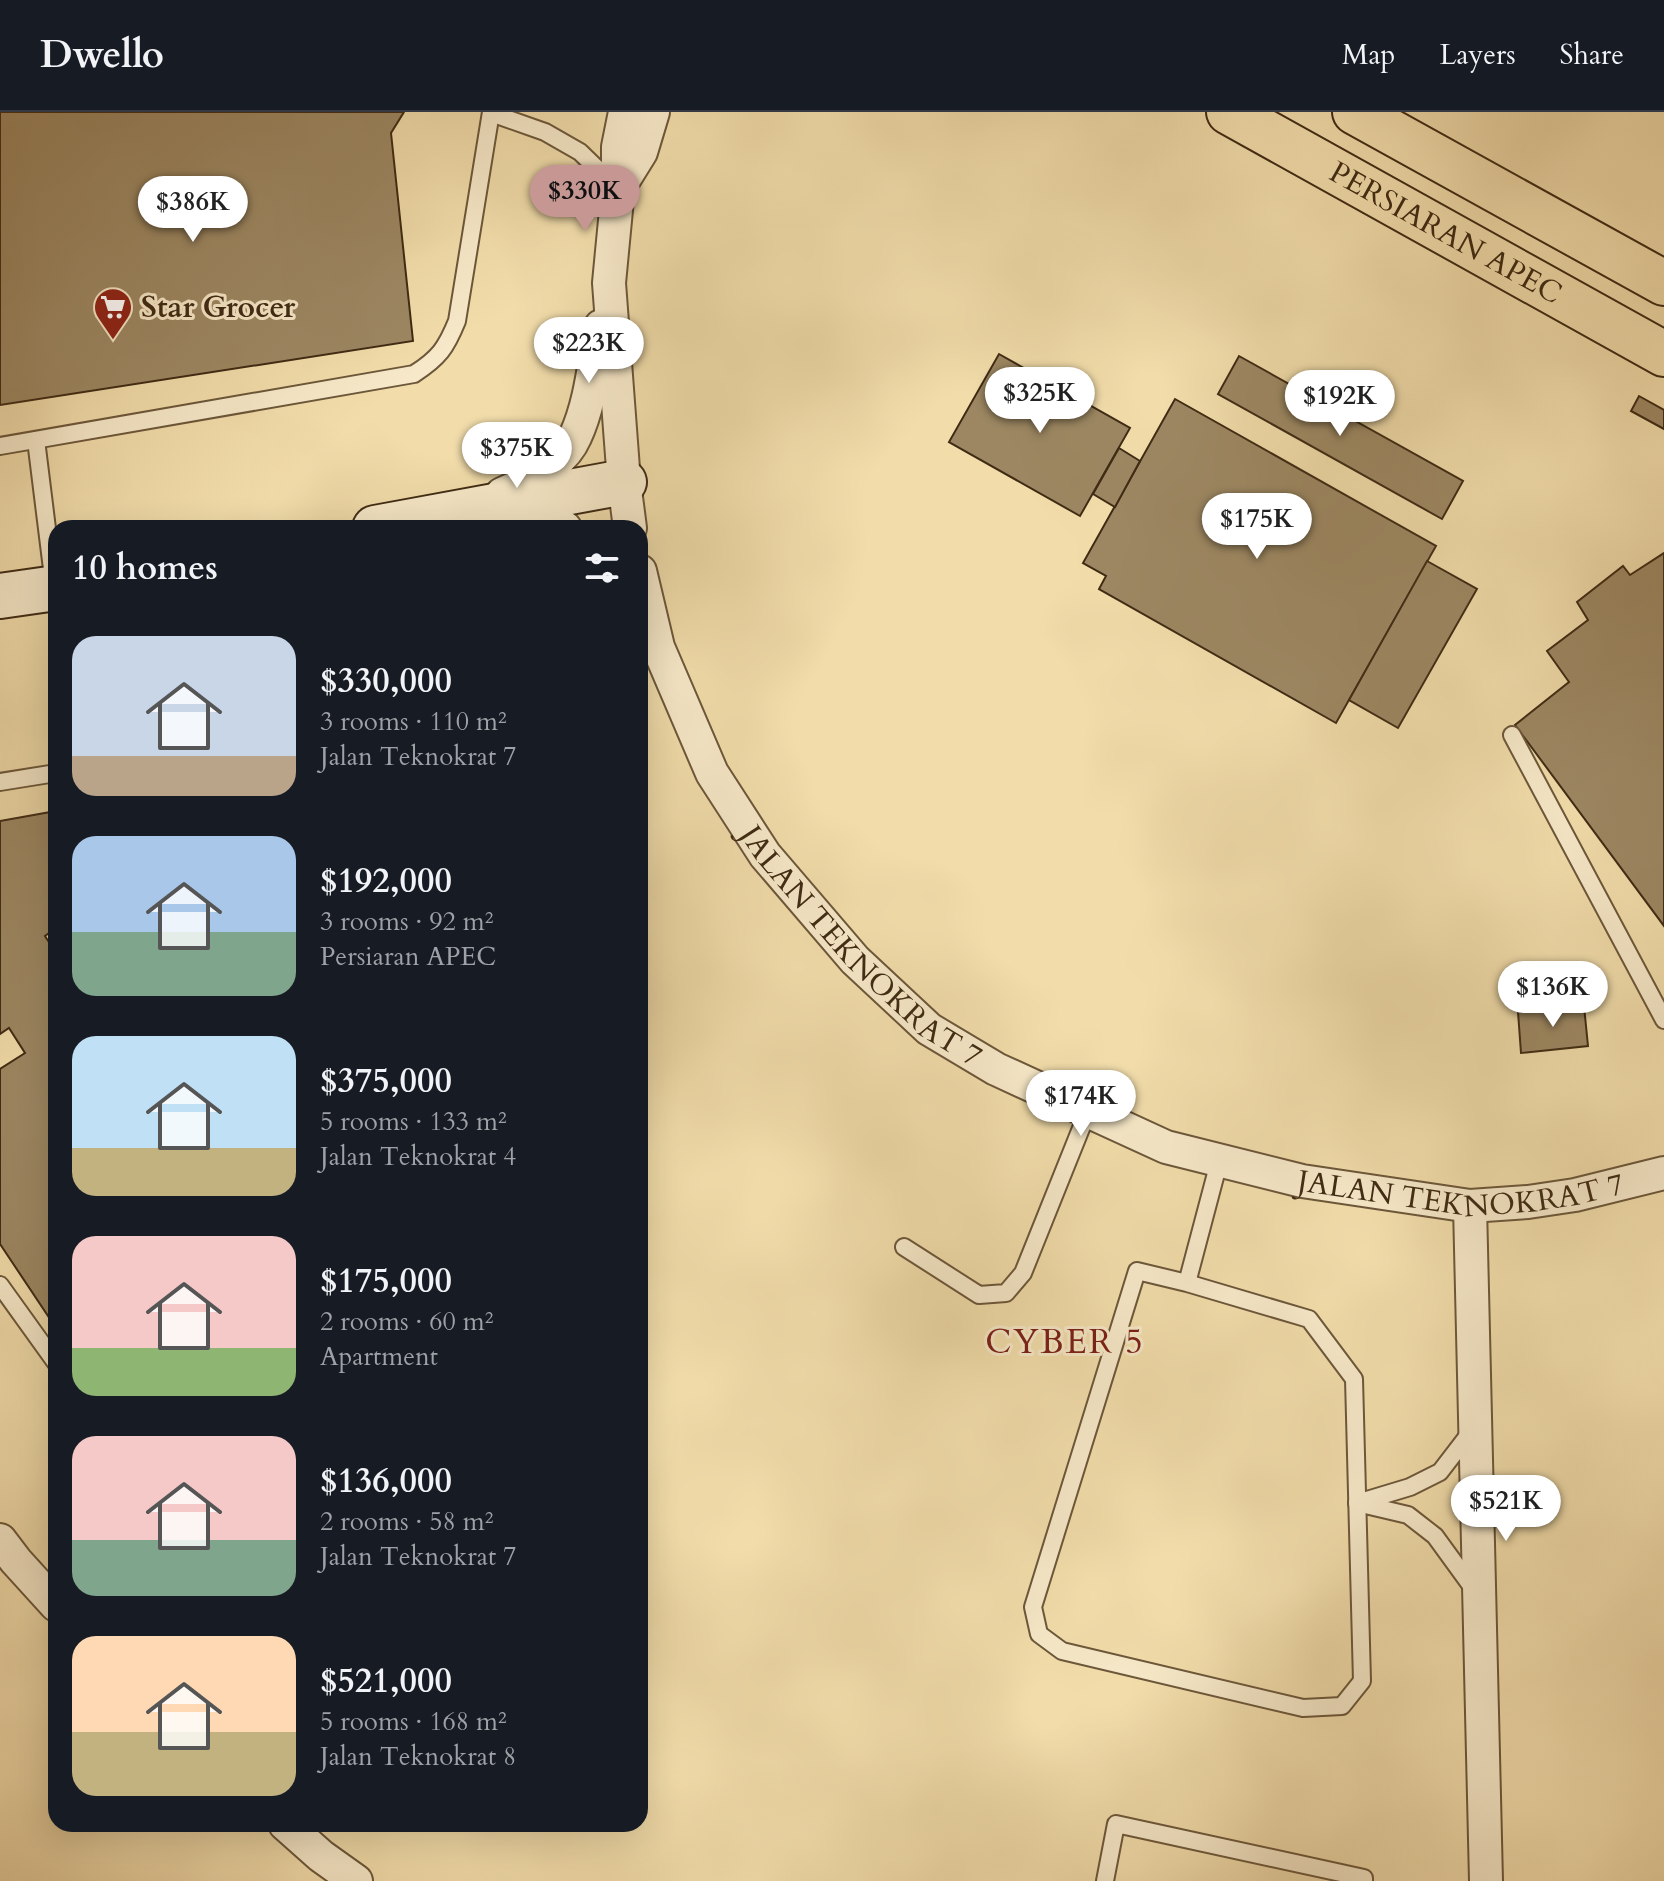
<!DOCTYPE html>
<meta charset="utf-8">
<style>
body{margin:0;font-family:Cardo,serif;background:#20242c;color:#f1f3f6;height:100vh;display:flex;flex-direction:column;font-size:30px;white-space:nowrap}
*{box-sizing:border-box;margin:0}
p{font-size:26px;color:#9ea1a6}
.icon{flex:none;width:44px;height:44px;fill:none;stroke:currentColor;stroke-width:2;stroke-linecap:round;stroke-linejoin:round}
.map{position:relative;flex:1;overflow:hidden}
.drawer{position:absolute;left:48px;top:408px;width:600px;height:1312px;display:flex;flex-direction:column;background:#171b24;border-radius:24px;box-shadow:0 8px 32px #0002}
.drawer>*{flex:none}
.price{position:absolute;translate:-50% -68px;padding:0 18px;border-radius:28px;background:#fff;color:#222;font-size:26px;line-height:52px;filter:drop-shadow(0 2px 4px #0008)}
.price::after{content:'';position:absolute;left:50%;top:48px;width:24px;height:18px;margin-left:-12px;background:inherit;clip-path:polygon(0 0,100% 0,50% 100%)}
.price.current{background:#c59692;color:#111}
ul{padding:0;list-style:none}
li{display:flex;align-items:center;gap:24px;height:200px;padding:0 24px}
li span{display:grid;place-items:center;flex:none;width:224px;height:160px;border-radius:24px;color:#555}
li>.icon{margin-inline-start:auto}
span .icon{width:96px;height:96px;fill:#fffc;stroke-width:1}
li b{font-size:34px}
h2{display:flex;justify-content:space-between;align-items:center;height:96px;padding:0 24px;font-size:34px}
header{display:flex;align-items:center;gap:48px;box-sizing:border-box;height:112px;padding:0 40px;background:#171b24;border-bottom:2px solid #363941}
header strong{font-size:38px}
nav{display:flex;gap:44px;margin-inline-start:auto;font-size:28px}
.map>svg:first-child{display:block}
.building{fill:#9c8762;stroke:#3f2b14;stroke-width:2}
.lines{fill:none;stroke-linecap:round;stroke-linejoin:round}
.lane-casing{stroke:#6c573a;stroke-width:20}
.street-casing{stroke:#6c573a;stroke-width:36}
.secondary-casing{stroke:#3f2b14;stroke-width:48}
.primary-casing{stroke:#3f2b14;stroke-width:48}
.lane{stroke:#f6e8c8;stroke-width:16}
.street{stroke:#f6e8c8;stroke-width:32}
.secondary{stroke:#f6e8c8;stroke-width:44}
.primary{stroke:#f1dcaa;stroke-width:44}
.labels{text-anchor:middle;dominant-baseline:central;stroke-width:6;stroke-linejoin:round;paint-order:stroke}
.street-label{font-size:30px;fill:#3f2b14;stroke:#f6e8c8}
.poi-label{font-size:30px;font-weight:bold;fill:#3f2b14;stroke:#f6e8c8;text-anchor:start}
.quarter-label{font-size:34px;letter-spacing:2px;fill:#7a1f14;stroke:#f6e8c8}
</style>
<header>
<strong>Dwello</strong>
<nav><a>Map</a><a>Layers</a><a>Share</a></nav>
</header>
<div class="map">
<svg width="1664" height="1769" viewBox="0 0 1664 1769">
<rect width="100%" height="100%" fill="#f1dcaa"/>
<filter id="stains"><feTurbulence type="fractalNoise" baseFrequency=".0025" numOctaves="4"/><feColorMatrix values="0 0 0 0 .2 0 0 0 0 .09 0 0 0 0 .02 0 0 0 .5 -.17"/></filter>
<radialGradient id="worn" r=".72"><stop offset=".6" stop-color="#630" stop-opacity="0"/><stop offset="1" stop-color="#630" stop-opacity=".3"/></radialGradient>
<g class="building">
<path d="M0,0H404L391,21L413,229L0,293Z"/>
<path d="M999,242L1130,316L1080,404L949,330Z"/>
<path d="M1239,244L1463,369L1442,407L1218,282Z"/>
<path d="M1639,284L1664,298V317L1631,299Z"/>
<path d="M1175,287L1436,434L1336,611L1099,477L1106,464L1083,451Z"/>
<path d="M1119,336L1140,349L1115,395L1093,382Z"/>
<path d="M1664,441V814L1515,613L1569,570L1547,539L1588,508L1577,490L1623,454L1630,463Z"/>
<path d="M1427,449L1477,477L1398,616L1349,588Z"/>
<path d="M56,699V816L45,824L56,841V1216L0,1132V957L25,941L9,916L0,922V709Z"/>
<path d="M1584,894L1588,934L1521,941L1518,900Z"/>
</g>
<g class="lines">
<defs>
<g id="lane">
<path d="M491,1L545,20L580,40L617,76"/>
<path d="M36,328L54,473"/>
<path d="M0,334L414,262C439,246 446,236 457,209L491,0"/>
<path d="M1512,623L1664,908"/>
<path d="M0,670L56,661"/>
<path d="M904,1135L979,1183L1006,1181L1023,1161L1088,999"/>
<path d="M1187,1171L1137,1159L1033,1495L1039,1522L1062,1539L1303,1596L1342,1594L1362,1569L1354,1267L1309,1207L1187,1171L1219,1050"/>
<path d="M0,1173L56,1251"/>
<path d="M1473,1317L1440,1360L1410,1375L1357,1391L1408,1403L1435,1424L1475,1479"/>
<path d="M1105,1769L1116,1712L1364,1766V1769"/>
</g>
<g id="street">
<path d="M625,0L618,35V77L609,171L624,370L630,416"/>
<path d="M618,77L641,40L653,0"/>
<path d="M502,382C528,371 563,353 575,325C591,291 594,250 601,214"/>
<path d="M494,405L532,407L565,416"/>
<path id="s1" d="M640,459L658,535L712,661L765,743L855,848L929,917L996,957L1166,1035L1302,1069L1470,1094L1528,1090L1575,1083L1664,1061"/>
<path d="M1470,1094L1486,1769"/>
<path d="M0,1428L16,1449L56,1493"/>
<path d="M285,1712L321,1744L356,1769"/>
</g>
<g id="secondary">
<path d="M375,416L624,370"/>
<path d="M0,484L56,476"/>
</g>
<g id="primary">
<path id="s2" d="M1229,0L1664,242"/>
<path d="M1355,0L1664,171"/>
</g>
</defs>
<use href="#lane" class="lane-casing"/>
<use href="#street" class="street-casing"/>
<use href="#secondary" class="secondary-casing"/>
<use href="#primary" class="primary-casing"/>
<use href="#lane" class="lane"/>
<use href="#street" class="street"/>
<use href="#secondary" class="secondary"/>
<use href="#primary" class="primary"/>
</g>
<defs>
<symbol id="supermarket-pin" viewBox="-11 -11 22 30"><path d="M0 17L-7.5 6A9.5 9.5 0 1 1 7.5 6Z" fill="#8f2418" stroke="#f6e8c8"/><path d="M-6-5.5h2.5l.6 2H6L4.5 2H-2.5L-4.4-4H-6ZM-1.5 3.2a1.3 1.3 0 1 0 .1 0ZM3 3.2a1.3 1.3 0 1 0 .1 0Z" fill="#fff"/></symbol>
</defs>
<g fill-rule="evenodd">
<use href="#supermarket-pin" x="91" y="173" width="44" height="60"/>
</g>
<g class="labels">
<g class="street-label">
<text stroke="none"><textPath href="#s2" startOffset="248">PERSIARAN APEC</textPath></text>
<text stroke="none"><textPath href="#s1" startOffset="446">JALAN TEKNOKRAT 7</textPath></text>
<text stroke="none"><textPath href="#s1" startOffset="1118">JALAN TEKNOKRAT 7</textPath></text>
</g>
<g class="poi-label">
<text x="141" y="195">Star Grocer</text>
</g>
<g class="quarter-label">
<text x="1065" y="1230">CYBER 5</text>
</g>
</g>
<rect width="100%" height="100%" filter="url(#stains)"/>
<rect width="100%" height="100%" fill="url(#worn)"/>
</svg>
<b class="price current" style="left:585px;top:121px">$330K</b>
<b class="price" style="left:193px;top:132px">$386K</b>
<b class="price" style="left:589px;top:273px">$223K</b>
<b class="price" style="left:1040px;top:323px">$325K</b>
<b class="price" style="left:1340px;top:326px">$192K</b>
<b class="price" style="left:517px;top:378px">$375K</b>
<b class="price" style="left:1257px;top:449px">$175K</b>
<b class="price" style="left:1553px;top:917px">$136K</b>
<b class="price" style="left:1081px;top:1026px">$174K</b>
<b class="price" style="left:1506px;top:1431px">$521K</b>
<section class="drawer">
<h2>10 homes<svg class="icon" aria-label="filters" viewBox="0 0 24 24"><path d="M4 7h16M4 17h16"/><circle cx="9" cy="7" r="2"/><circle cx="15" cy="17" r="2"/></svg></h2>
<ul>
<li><span style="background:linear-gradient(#c9d6e8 75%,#b9a48a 0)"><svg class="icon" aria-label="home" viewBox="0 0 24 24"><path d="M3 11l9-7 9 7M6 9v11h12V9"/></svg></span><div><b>$330,000</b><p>3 rooms · 110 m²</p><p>Jalan Teknokrat 7</p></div></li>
<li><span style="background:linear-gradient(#a9c7e8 60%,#7fa58c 0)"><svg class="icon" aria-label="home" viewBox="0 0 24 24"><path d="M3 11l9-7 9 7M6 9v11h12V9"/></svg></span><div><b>$192,000</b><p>3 rooms · 92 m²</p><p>Persiaran APEC</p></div></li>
<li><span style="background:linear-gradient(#bfe0f5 70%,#c2b280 0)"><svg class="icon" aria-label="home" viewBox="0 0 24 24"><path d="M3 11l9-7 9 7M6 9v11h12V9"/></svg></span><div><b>$375,000</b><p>5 rooms · 133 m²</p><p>Jalan Teknokrat 4</p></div></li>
<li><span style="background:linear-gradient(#f6c9c9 70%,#8fb573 0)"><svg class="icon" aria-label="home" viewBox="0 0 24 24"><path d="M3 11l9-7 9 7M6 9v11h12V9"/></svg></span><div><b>$175,000</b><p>2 rooms · 60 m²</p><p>Apartment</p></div></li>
<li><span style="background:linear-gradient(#f6c9c9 65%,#7fa58c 0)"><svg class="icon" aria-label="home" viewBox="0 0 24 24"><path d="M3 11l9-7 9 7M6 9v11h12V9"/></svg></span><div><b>$136,000</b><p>2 rooms · 58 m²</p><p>Jalan Teknokrat 7</p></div></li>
<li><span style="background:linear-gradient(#ffd9b3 60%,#c2b280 0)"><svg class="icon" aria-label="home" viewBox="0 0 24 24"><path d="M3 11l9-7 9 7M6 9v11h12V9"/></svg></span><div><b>$521,000</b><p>5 rooms · 168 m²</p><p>Jalan Teknokrat 8</p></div></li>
</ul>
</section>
</div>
